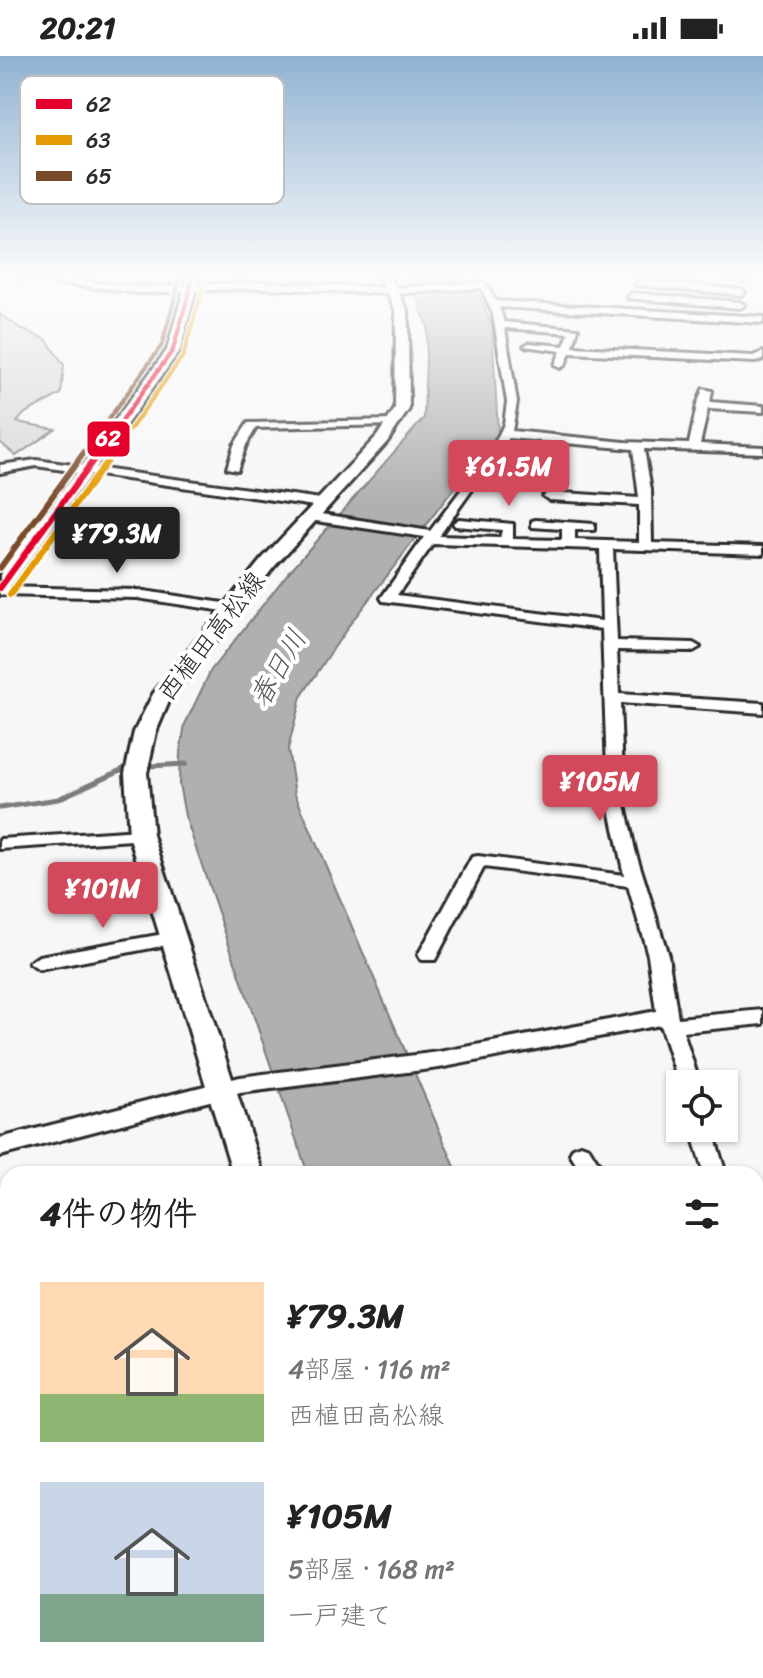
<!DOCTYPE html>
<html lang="ja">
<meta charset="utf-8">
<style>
body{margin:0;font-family:Sriracha,"Klee One",sans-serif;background:#f6f6f6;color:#222;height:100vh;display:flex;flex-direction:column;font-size:30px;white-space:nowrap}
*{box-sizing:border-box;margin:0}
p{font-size:26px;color:#767676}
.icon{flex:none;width:44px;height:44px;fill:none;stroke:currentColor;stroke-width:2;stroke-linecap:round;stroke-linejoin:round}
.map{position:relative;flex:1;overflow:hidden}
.drawer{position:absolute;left:0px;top:1110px;width:764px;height:512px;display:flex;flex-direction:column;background:#fff;border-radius:24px 24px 0 0;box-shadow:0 2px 6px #0004}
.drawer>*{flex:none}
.tools{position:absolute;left:666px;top:1014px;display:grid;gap:16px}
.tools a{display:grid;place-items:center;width:72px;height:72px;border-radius:0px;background:#fff;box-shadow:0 2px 6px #0004;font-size:40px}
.price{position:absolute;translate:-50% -68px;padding:0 18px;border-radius:8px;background:#d1495b;color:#fff;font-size:26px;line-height:52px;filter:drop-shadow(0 2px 4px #0008)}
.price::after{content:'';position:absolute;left:50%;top:48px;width:24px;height:18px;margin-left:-12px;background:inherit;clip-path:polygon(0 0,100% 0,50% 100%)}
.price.on{background:#222;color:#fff}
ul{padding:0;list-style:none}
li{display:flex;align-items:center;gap:24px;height:200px;padding:0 40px}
li span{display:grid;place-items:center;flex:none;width:224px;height:160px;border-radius:0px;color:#555}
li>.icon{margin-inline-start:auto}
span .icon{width:96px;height:96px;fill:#fffc;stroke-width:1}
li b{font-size:34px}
h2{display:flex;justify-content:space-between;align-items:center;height:96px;padding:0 40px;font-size:34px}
.status{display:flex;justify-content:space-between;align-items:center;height:56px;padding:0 40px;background:#fff;direction:ltr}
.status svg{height:22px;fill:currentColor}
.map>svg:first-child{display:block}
.green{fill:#d9d9d9;stroke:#828282;stroke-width:2}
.water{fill:#b0b0b0;stroke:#7b7b7b;stroke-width:2}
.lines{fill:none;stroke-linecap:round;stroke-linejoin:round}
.stream{stroke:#7b7b7b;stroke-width:5}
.minor-casing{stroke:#2b2b2b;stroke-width:6}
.secondary-casing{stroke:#2b2b2b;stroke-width:6}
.minor{fill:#fff;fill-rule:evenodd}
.secondary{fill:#fff;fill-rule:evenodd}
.bus-1-far1-casing{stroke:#fff;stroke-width:7}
.bus-1-casing{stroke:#fff;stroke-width:10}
.bus-2-far1-casing{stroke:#fff;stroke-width:7}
.bus-2-casing{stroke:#fff;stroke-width:10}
.bus-3-far1-casing{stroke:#fff;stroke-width:7}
.bus-3-casing{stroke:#fff;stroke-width:10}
.bus-1-far1{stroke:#e4002b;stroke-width:4}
.bus-1{stroke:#e4002b;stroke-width:6}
.bus-2-far1{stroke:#e39a04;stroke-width:4}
.bus-2{stroke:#e39a04;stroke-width:6}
.bus-3-far1{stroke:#7a4b2a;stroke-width:4}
.bus-3{stroke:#7a4b2a;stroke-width:6}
.labels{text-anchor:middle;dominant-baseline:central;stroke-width:8;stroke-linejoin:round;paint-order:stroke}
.street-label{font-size:26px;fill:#2b2b2b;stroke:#fff}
.water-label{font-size:28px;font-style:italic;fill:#5a5a5a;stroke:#fff}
.key{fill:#fff;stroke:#bfbfbf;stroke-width:2}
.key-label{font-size:22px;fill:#2b2b2b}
.line-badge{stroke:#fff;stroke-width:3}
.badge-label{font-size:22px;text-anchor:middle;font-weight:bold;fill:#fff}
</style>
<div class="status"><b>20:21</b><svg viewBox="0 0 49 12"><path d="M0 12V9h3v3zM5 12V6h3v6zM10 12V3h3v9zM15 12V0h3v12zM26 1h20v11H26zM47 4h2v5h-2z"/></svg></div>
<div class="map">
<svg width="763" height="1622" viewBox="0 0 763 1622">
<rect width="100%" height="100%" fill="#f7f7f7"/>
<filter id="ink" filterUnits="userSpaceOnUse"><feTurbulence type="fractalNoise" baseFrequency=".0125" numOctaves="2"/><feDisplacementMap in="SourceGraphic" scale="16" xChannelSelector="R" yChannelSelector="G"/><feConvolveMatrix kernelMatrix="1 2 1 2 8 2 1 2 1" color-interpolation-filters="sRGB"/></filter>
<g filter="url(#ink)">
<path class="green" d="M0,258L21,273L46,283L64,309L61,338L25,357L17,366L55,373L16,400L0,386Z"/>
<g class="water">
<path d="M405,222H465L480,241L492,270L498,377L490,393L452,435L350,568L301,641L288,693L295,738L458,1118H308L185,760L179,728L180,697L185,668L211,614L289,516L424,362L427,271L418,243Z"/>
<path d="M484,1614H673L676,1622H487Z"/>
</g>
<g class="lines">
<g class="stream">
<path d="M149,710L186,708"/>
<path d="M0,752L58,743L123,713"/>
</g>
<defs>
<g id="minor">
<path d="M17,222H49L140,231L263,226L394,232L484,226L496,245L763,261V267L499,251L504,266L578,273L573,291L753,300L763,296V303L755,306L570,297L565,309L560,312L555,309L561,295L524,290L529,287L564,290L569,277L505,272L517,346L512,375L625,386L689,388L697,349L703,333L712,335L710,346L763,350V356L708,353L700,388L763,391V397L644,393L651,434L652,487L763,490V498L613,493L617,585L693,587L700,591L693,595L617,594L619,638L763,647V657L620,647L624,744L635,794L668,899L678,962L763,954V968L683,976L700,1028H680V1031L660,969L439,1012L240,1037L0,1100V1082L240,1021L439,996L656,955L648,899L628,830L484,811L435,904H421L418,899L472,801L478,800L624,819L608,744L602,573L383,545L381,542L424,481L309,464L303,460L309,456L430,475L492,393L504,368L507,346L493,258L481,232L394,238L263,232L140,237ZM509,382L633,393L639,442L549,436L543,440L549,444L639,449V486L575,484V474H594V468L536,464L532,465V471L562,473V484L513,483V468L459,463L453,467L455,470L502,474L500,482L439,480ZM433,488L600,493L602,565L397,539Z"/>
<path d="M729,222H747V223L743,226Z"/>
<path d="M639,224L741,233L745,236L741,239L636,229Z"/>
<path d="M631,237L740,246L745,249L740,252L628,242Z"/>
<path d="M394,364L398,365V369L256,372L246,389L237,414L227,412L234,389L248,367Z"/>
<path d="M36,404L321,443L327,447L321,451L36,410L0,417V409Z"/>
<path d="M0,531L137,534L230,548L237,552L230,556L137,542L0,539Z"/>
<path d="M141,774L150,779L147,783L0,793V783Z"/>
<path d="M175,876L182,878L185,882L182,886L39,914L29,907L39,900Z"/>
<path d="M690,1072H712L726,1118H704Z"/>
<path d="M581,1089L589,1092L605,1118H582L570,1098L573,1092Z"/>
<path d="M756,1233L763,1236V1271L756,1268Z"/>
<path d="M763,1327V1351L756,1352V1328Z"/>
<path d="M0,1377L8,1380V1411L0,1408Z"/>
<path d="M763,1412V1438L756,1439V1413Z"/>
<path d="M71,1614H101L100,1622H70Z"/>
</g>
<g id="secondary">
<path d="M187,222H199L180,294L6,536L0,537V519L167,294Z"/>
<path d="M379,222H391L408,255L409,353L387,386L273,512L170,643L156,676L147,717L153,779L263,1118H233L129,779L125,717L134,676L153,638L261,504L377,380L395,353L396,255Z"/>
<path d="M302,1614H342L343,1622H301Z"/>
</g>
</defs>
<use href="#minor" class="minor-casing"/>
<use href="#secondary" class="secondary-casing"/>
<use href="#minor" class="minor"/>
<use href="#secondary" class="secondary"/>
<defs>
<path id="bus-1-far1" d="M109,382L173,294L193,222"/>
<path id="bus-1" d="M0,532L111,380"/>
<path id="bus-2-far1" d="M124,382L183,300L205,225"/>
<path id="bus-2" d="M10,539L125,380"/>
<path id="bus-3-far1" d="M95,382L162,289L180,222"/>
<path id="bus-3" d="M0,512L96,380"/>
</defs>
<use href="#bus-1-far1" class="bus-1-far1-casing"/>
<use href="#bus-1" class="bus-1-casing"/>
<use href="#bus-2-far1" class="bus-2-far1-casing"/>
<use href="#bus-2" class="bus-2-casing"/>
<use href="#bus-3-far1" class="bus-3-far1-casing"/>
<use href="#bus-3" class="bus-3-casing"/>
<use href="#bus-1-far1" class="bus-1-far1"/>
<use href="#bus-1" class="bus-1"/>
<use href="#bus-2-far1" class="bus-2-far1"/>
<use href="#bus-2" class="bus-2"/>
<use href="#bus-3-far1" class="bus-3-far1"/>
<use href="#bus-3" class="bus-3"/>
</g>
</g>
<linearGradient id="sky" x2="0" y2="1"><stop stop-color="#91b2d2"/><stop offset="0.49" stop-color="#fbfbfb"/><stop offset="1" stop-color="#fbfbfb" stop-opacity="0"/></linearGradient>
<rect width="763" height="449" fill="url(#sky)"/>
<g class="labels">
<g class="street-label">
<text transform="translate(211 580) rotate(-52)">西植田高松線</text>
</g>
<g class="water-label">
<text transform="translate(278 612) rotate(-60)">春日川</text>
</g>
</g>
<rect x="20" y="20" width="264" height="128" rx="12" class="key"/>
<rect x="36" y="43" width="36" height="10" fill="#e4002b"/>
<rect x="36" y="79" width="36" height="10" fill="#e39a04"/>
<rect x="36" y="115" width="36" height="10" fill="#7a4b2a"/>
<g class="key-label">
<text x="86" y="56">62</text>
<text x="86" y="92">63</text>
<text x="86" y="128">65</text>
</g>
<rect class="line-badge" x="86" y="364" width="45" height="38" rx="8" fill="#e4002b"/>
<g class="badge-label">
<text x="108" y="390">62</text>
</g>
</svg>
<div class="tools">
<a><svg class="icon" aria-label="locate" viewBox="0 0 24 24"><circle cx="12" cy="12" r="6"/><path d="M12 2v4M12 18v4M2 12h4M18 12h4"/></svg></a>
</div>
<b class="price" style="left:509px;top:452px">¥61.5M</b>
<b class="price on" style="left:117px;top:519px">¥79.3M</b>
<b class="price" style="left:600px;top:767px">¥105M</b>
<b class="price" style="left:103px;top:874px">¥101M</b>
<section class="drawer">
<h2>4件の物件<svg class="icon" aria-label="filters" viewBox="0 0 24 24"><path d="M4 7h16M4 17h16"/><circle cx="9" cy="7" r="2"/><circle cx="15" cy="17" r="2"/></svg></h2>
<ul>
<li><span style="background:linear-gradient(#ffd9b3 70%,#8fb573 0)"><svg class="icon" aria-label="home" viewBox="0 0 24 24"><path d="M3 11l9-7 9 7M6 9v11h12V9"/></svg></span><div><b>¥79.3M</b><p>4部屋 · 116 m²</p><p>西植田高松線</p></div></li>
<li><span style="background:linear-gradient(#c9d6e8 70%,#7fa58c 0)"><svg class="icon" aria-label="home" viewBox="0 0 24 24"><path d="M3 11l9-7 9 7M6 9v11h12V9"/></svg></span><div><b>¥105M</b><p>5部屋 · 168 m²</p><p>一戸建て</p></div></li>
</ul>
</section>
</div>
